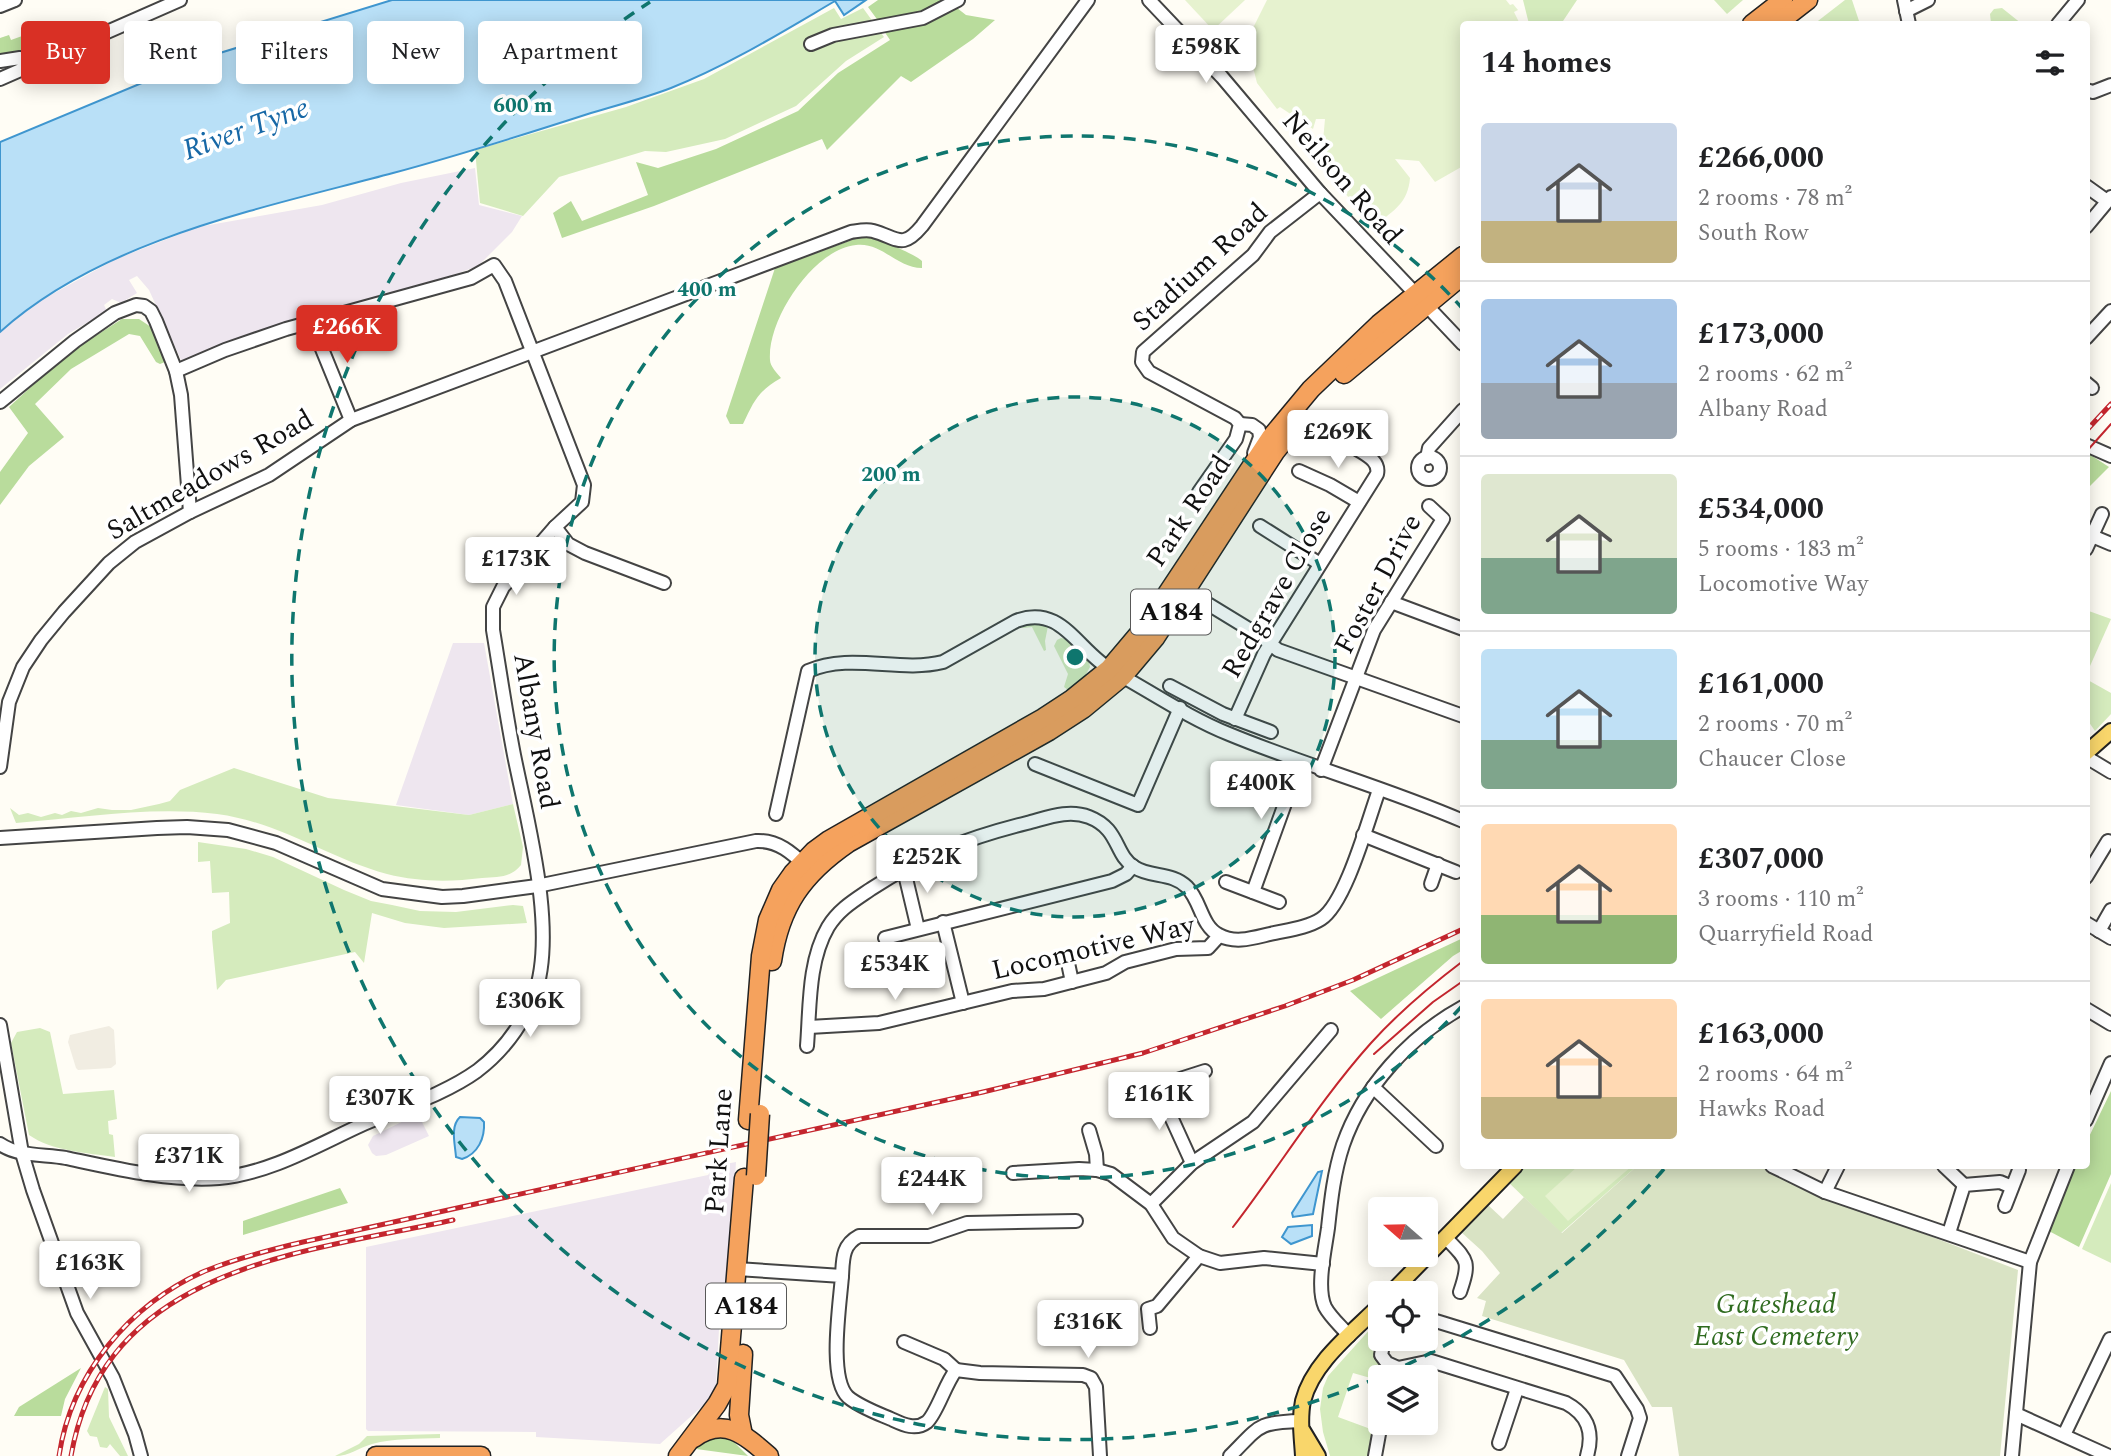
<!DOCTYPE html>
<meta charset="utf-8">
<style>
body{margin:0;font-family:Spectral,serif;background:#f6f6f6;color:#202124;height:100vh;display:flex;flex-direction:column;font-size:26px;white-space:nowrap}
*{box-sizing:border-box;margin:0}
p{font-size:23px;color:#757577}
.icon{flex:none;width:38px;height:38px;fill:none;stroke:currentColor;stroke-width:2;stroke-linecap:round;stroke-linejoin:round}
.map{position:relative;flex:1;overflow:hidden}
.details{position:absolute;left:1460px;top:21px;width:630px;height:1148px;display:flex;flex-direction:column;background:#fff;border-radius:7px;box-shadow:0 4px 18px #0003}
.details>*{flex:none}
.guide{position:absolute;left:21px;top:21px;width:665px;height:63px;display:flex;gap:14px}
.needle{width:46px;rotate:290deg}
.controls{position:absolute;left:1368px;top:1197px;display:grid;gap:14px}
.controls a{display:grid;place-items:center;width:70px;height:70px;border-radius:7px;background:#fff;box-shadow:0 4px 18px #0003;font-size:35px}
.price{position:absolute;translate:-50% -60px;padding:0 16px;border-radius:7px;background:#fff;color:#222;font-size:23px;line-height:46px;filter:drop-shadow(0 2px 4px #0008)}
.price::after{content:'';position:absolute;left:50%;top:42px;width:21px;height:16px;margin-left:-10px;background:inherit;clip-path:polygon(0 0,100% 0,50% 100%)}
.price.active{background:#d93025;color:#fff}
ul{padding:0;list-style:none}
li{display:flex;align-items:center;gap:21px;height:175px;padding:0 21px}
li+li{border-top:2px solid #e0e0e0}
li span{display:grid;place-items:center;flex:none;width:196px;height:140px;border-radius:7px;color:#555}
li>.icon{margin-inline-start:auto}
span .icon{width:84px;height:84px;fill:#fffc;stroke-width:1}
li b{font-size:30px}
h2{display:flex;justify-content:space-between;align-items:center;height:84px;padding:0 21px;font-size:30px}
.chip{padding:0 24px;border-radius:7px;background:#fff;box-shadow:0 4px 18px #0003;font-size:24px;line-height:63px}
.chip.active{background:#d93025;color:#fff}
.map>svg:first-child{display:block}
.industrial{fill:#eee6ef}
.green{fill:#d5ebbd}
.forest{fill:#b9dc9c}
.cemetery{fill:#d9e3c4}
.pitch{fill:#e6f2cf}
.plaza{fill:#f1ede2}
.water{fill:#b9e0f7;stroke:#3f96cf;stroke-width:2}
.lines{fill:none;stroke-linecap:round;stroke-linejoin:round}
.minor-casing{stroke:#444;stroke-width:16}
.major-casing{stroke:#222;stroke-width:18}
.highway-casing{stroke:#222;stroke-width:21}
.minor{stroke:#fff;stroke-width:12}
.major{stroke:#f9d66b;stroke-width:14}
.highway{stroke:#f5a25d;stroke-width:18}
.tram{stroke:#c4262e;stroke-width:2}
.rail-casing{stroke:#c4262e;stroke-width:5}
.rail{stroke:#fff;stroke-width:2.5;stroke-dasharray:8;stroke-linecap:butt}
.highway-bridge-casing{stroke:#222;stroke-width:21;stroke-linecap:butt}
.highway-bridge{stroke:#f5a25d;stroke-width:18}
.ring{fill:none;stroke:#0f766e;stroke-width:3.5;stroke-dasharray:12 9}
.labels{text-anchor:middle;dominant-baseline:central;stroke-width:7;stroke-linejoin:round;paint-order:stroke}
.shield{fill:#fff;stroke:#585858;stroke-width:2}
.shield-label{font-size:26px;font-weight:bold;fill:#111}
.street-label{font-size:28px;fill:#111;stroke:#fff}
.park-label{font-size:28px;font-style:italic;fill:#2f6b1f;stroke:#fff}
.water-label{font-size:30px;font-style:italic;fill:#1768a6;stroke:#fff}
.centre{fill:#0f766e;stroke:#fff;stroke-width:3.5}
.ring-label{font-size:21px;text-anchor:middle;font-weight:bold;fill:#0f766e;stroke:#fff;stroke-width:7;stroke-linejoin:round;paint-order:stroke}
</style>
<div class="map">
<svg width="2111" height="1456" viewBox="0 0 2111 1456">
<rect width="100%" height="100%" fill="#fffdf5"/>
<g class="industrial">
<path d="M475,168L479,205L522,216L512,232L478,266L417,288L281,326L182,362L149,290L137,276L129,280L137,293L121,303L112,299L104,305L107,311L68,334L0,389V332L27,308L116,259L198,227L322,205L401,183Z"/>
<path d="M453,643H484L513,804L469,815L396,805Z"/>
<path d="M418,1114L429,1136L386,1155L376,1156L372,1153L368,1145L373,1136Z"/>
<path d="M736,1162L728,1292H721L716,1385L707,1402L660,1444L536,1437V1432L368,1431L366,1429V1247L708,1175L715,1166Z"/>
</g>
<g class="green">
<path d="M1523,0H1577L1561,24H1529Z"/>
<path d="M1714,0H1743L1727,14Z"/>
<path d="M1845,0H1852L1860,24H1814Z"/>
<path d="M834,8L841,19L863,8L884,37L846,61L796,106L725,139L666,152L645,151L559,177L523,216L480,203L475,150L626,107L704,79Z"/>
<path d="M2002,8L2022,24L1991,23L1990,14L1994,9Z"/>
<path d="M2086,610L2111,619L2086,675Z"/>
<path d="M1033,621L1048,626L1045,641L1046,650L1044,651L1032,627L1023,628L1020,625Z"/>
<path d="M1061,638L1066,639L1089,662L1090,667L1085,676L1068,690L1064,687L1068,674L1054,646L1057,640Z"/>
<path d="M2086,679L2111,693V714L2095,731L2086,718Z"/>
<path d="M234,768L328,798L469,815L513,804L523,847L521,865C511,878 497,877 482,878C450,882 419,882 387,874C327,858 283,823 217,814C151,806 81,818 16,823L10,808L19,815L28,813L41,817L55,813L62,815L71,811L81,813L98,808L112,810H131L159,804L170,801L180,790Z"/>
<path d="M198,842L246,849L273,857L344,890L371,901L392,905L420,911L456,912L513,905L523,906L527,923L444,928L405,923L372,913L364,963L355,952L226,980L217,990L212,937V931L230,923L229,892L212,893L210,861L198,862Z"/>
<path d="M40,1028L50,1032L63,1094L114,1090L117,1119L108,1121L109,1134L113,1135L115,1157C87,1153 52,1151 29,1135L11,1043L17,1032Z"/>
<path d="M1518,1166H1637L1561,1233L1505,1179Z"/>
<path d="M2111,1183V1263L2082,1249Z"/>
<path d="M1381,1317L1380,1340L1396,1370L1393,1377H1381V1381L1353,1373L1338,1417L1376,1431L1373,1456H1330L1323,1432L1320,1409L1323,1388L1328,1376Z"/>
<path d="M105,1387L108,1389L109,1417L128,1456H120L110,1444L107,1448L100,1447L97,1437L90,1436L87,1431Z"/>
<path d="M440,1434V1438C417,1439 394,1438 372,1444C358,1448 350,1456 335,1456L359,1444L367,1436Z"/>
</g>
<g class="forest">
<path d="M878,0H947C929,16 901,18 879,22L868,7Z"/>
<path d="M957,8L966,15L995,20L973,39L911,82L901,76L827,150L822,139L654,206L562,238L553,213L571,201L582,221L648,195L636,162L658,168L716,149L798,111L838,73L890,40L884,31L923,21Z"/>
<path d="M47,23L55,43L24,53H0V38L9,35L11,40L36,31V27Z"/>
<path d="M863,236C875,238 914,253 922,261V268C897,268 882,242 856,245C814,249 767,319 770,360C770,366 777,373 781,378C758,391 754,401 743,424H730L726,416L775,268Z"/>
<path d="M122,319H139L151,327L165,362L160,364L156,362L140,336L129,334L71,369L35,404L64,437L29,466L0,505V472L28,433L9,407L67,354Z"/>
<path d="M2089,454L2109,467L2086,490V458Z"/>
<path d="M1463,938V950L1453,956L1381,1019L1350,991Z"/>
<path d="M2111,1091V1174L2079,1247L2047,1230L2076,1166H2086V1143Z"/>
<path d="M340,1188L348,1203L243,1235V1221Z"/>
<path d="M81,1368L65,1399L61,1416H14L19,1407Z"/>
<path d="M720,1435L730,1438L748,1456L696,1449L710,1438Z"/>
</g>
<path class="cemetery" d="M1637,1166H1767L1821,1194L2018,1270L2000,1456H1679L1672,1407H1652L1624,1360L1482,1316L1486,1301L1477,1298L1500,1273L1482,1251L1461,1232L1488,1205L1503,1219L1524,1197L1562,1233Z"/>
<g class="pitch">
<path d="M1185,0H1245L1213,30Z"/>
<path d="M1267,0H1506L1510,5L1513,4L1518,10L1514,12L1520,24H1463V166L1435,182L1419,161L1395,159L1410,178C1408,203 1394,210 1376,225H1372L1339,186V182L1335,181L1319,162V158L1325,153L1322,152L1325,119H1316L1313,129L1280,107L1277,109L1257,83L1250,55H1247L1249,32H1251Z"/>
<path d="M1578,1166H1632L1568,1221L1545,1196Z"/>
</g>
<path class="plaza" d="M109,1026L114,1030L116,1064L111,1068L78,1070L76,1068L68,1042L70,1035Z"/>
<g class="water">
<path d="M392,0H866L844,15L835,1C782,32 729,65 671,88C645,98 618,105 591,113C526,134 460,155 393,173C263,208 103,239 0,332V142L197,60Z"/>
<path d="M460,1117L480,1118L484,1122C485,1138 478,1154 462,1159L456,1157C455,1144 450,1126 460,1117Z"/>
<path d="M1322,1171L1313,1214L1293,1217L1292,1213L1318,1172Z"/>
<path d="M1312,1225V1236L1291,1244L1282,1237L1288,1227Z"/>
</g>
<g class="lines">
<defs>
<g id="minor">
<path d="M1149,0L1222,77L1320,193L1463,344"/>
<path d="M1904,0L1909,24"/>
<path d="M0,6L15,0"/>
<path d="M1906,11L1928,0"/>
<path d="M2058,24L2078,0"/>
<path d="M811,44L833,35L923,18L958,0"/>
<path d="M0,61L20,58L26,66"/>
<path d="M0,79L180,0"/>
<path d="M2086,90L2093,92L2111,85"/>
<path d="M2086,186L2107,201"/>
<path d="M2086,227L2111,197"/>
<path d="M311,322L351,420"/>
<path d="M2086,338L2111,311"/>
<path d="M2086,383L2092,388"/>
<path d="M0,402L75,341L115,313L136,305L144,306L151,311L156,321L176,371L181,395L190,512"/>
<path d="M1240,424L1252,425L1259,430L1260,437L1254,453"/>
<path d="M2086,445L2111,456"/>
<circle cx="1429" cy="468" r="11"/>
<path d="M1427,458L1429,448L1463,410"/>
<path d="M1299,471L1330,485L1359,502"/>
<path d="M1199,492L1236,439L1240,424L1235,418L1149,372L1142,362L1143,352L1253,255L1270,232L1320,193"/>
<path d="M1260,526L1320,564"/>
<path d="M555,527L568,544L585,553L664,583"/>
<path d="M2092,536L2111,544"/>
<path d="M2086,549L2102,514"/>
<path d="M1391,602L1463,629"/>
<path d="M1208,604L1262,637L1278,650L1463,716"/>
<path d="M1170,686L1223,714L1271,732"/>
<path d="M1235,719L1264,654L1377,474C1380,461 1366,455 1357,449L1371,427"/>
<path d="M2086,757L2111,772"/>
<path d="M1035,764L1138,805L1180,708"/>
<path d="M0,767L9,702L23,667L41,640L64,612L109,563L135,542L190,512L269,475L351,420L851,232C858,231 866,229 873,231C898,238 902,250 922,226L1088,0"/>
<path d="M1321,770L1374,630L1443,519L1429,506"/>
<path d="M776,814L808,671C851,652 899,673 943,662L1016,621C1062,603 1078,652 1113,671C1151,692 1189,718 1229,734C1306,766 1387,788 1463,821"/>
<path d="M1363,835L1456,872"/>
<path d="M0,838L157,828L187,827L228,830L276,843L382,889L442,897L463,896L537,886L756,841C778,840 792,853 807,867"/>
<path d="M904,870L918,929"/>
<path d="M2086,877L2108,841"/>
<path d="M1226,882L1279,902"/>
<path d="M1431,884L1438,864"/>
<path d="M1253,892L1300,762"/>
<path d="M943,922L963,1003"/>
<path d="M2086,923L2111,938"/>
<path d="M2099,931L2111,910"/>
<path d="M885,938L1112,881L1126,874L1133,866"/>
<path d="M1068,963L1072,982"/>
<path d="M2086,1009L2111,1024"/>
<path d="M0,1025L22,1153L33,1190L77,1313L113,1378L135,1434L141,1456"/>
<path d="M809,1027L879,1023L1012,991L1044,989L1106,973L1125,962L1176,949L1208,948L1219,936"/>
<path d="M807,1046C810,1008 808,961 828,927C839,909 855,900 871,889C923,855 967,838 1027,823C1047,818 1068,809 1089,817C1120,829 1114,854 1134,867C1151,878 1172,872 1187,887C1201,901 1201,926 1219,935C1235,944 1253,938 1270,934C1287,930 1307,928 1321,919C1346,903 1368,820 1379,790"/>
<path d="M1157,1086L1192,1163"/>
<path d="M1373,1087L1436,1146"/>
<path d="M1152,1088L1205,1071"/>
<path d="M2086,1120L2111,1063"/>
<path d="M1089,1130L1096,1154L1097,1170"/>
<path d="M0,1144C19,1157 44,1154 66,1158C113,1168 171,1182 219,1178C269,1173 312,1148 357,1127C396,1109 442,1096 477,1071C502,1052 522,1025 534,996C558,933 527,820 514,755C506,714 500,672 493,630V607L503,587L555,527L582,502L584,485L505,281L494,265L471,278L286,329L225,350L176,371"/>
<path d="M1772,1166L1825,1192L2030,1262"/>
<path d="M1944,1166L1964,1185"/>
<path d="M1013,1173L1079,1169L1097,1170L1111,1174L1151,1204L1173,1238L1199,1256L1220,1263L1264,1258L1323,1264"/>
<path d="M1825,1192L1838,1166"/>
<path d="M1151,1204L1192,1163L1253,1122L1331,1030"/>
<path d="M2005,1206L2019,1170"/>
<path d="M1949,1233L1964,1185L2000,1182L2012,1187"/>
<path d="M1445,1237C1467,1260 1471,1260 1460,1292"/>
<path d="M737,1269L842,1276C840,1304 828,1378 848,1397C860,1407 877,1413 891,1419C902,1424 915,1431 927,1422C937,1413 945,1384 956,1370L980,1373L1083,1375L1091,1378L1096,1387L1100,1456"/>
<path d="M842,1276C843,1259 842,1245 859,1236H929L967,1223L1076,1221"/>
<path d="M1426,1318L1615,1376L1637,1409L1640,1418L1628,1456"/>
<path d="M1150,1328L1148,1309L1157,1306L1199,1256"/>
<path d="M1349,1336C1342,1327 1331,1318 1325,1307C1316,1288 1325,1250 1328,1228C1331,1200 1334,1172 1343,1145C1363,1087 1410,1036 1463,1007"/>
<path d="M1388,1339L1383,1345L1381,1355L1387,1363L1398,1368"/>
<path d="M904,1342L944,1359L956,1370"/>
<path d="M1395,1377L1398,1368L1431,1361L1566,1403C1588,1415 1594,1432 1587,1456"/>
<path d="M2016,1414L2109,1456"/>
<path d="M2064,1435L2110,1339"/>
<path d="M1499,1443L1517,1389"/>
<path d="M1230,1456C1260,1426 1257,1422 1301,1421"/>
<path d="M1375,1456L1381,1423"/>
<path d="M2012,1456L2030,1262L2068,1166"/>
</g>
<g id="major">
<path d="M2086,753L2111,731"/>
<path d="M1391,1293L1515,1166"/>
<path d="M1303,1431L1318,1456"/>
<path d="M1303,1456C1302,1438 1299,1419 1303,1401C1313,1362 1353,1332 1381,1304"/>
</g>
<g id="highway">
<path d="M1752,24L1783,0"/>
<path d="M1777,24L1808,0"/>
<path d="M1344,374L1463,275"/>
<path d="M772,961C780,906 803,874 848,843L1049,731L1083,709L1123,676L1155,638L1275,452L1301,420"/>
<path d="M748,1120L761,956L768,920L781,890L793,873L814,851L829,840L1043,718L1072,699L1109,669L1147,624L1271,437L1311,389L1379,324L1463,256"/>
<path d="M743,1435L739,1415L743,1354"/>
<path d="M694,1438C724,1416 745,1435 769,1456"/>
<path d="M376,1456H481"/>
<path d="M678,1456L717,1404L727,1386L744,1178"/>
</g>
</defs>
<use href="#minor" class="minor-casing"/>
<use href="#major" class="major-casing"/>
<use href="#highway" class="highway-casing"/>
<use href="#minor" class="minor"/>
<use href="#major" class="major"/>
<use href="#highway" class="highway"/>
<g class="tram">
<path d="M2086,452L2111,424"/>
<path d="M1374,1054L1433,1002L1463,981"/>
<path d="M1233,1227C1280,1166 1320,1100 1371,1043C1399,1012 1430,986 1463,961"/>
</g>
<defs>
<g id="rail">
<path d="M2086,431L2111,404"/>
<path d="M59,1456C71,1374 130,1304 205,1271C237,1258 269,1250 303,1242L983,1092L1143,1053L1285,1006L1353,980L1463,929"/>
<path d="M71,1456C104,1267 301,1253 453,1220"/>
</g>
</defs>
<use href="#rail" class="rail-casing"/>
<use href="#rail" class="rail"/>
<defs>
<path id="highway-bridge" d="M756,1176L760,1114"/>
</defs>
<use href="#highway-bridge" class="highway-bridge-casing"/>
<use href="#highway-bridge" class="highway-bridge"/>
</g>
<circle cx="1075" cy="657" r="260" fill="#0f766e" fill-opacity=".12"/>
<g class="ring">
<circle cx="1075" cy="657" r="260"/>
<path d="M1462 1006A521 521 0 1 1 1462 308"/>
<path d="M1664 1169A781 781 0 1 1 650 2"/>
</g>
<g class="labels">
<g class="shield">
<rect x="1131" y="589.5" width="80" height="45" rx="5"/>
<rect x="706" y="1283.5" width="80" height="45" rx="5"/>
</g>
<g class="shield-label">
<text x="1171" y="612">A184</text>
<text x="746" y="1306">A184</text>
</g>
<g class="street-label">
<text transform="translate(1342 178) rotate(49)">Neilson Road</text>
<text transform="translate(1200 267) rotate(-43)">Stadium Road</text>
<text transform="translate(210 475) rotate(-30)">Saltmeadows Road</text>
<text transform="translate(1189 511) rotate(-56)">Park Road</text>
<text transform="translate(1378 584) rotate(-62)">Foster Drive</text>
<text transform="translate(1277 593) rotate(-60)">Redgrave Close</text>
<text transform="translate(536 731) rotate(80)">Albany Road</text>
<text transform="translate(1093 948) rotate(-13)">Locomotive Way</text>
<text transform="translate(719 1151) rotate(-86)">Park Lane</text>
</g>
<g class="park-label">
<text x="1776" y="1304">Gateshead<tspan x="1776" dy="32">East Cemetery</tspan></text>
</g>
<g class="water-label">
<text transform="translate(246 129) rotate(-20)">River Tyne</text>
</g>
</g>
<circle cx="1075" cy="657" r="10" class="centre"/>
<g class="ring-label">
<text x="523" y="112">600 m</text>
<text x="707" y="296">400 m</text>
<text x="891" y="481">200 m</text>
</g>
</svg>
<div class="controls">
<a><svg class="needle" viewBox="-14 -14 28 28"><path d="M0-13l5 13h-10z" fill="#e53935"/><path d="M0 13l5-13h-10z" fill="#757577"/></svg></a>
<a><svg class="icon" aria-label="locate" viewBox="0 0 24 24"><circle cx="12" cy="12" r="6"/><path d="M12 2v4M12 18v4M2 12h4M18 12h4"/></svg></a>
<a><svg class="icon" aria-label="layers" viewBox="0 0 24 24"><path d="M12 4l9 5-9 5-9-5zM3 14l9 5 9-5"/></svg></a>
</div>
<b class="price" style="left:1206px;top:85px">£598K</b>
<b class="price active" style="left:347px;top:365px">£266K</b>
<b class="price" style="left:1338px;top:470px">£269K</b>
<b class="price" style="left:516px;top:597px">£173K</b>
<b class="price" style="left:1261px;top:821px">£400K</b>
<b class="price" style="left:927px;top:895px">£252K</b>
<b class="price" style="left:895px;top:1002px">£534K</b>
<b class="price" style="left:530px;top:1039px">£306K</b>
<b class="price" style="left:1159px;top:1132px">£161K</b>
<b class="price" style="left:380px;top:1136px">£307K</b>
<b class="price" style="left:189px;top:1194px">£371K</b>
<b class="price" style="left:932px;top:1217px">£244K</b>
<b class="price" style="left:90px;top:1301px">£163K</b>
<b class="price" style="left:1088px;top:1360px">£316K</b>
<div class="guide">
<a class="chip active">Buy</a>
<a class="chip">Rent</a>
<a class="chip">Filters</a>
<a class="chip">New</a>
<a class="chip">Apartment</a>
</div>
<section class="details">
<h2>14 homes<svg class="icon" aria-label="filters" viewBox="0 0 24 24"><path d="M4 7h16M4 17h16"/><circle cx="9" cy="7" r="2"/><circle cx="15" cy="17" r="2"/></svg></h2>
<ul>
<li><span style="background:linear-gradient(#c9d6e8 70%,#c2b280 0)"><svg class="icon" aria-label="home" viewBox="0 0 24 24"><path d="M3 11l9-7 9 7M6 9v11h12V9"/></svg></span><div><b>£266,000</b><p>2 rooms · 78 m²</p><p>South Row</p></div></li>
<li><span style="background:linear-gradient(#a9c7e8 60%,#9aa5b1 0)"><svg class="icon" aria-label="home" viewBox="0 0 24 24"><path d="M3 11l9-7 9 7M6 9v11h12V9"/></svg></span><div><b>£173,000</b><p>2 rooms · 62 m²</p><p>Albany Road</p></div></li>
<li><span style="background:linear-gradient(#dfe7d0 60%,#7fa58c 0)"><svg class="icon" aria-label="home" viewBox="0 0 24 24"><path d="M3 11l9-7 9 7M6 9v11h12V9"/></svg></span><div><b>£534,000</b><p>5 rooms · 183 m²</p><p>Locomotive Way</p></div></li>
<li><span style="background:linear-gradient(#bfe0f5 65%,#7fa58c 0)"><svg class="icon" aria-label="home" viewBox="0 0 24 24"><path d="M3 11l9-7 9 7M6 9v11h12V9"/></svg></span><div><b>£161,000</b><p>2 rooms · 70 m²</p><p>Chaucer Close</p></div></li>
<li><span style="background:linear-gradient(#ffd9b3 65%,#8fb573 0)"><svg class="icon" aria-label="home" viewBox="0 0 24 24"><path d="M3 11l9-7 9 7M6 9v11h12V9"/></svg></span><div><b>£307,000</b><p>3 rooms · 110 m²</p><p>Quarryfield Road</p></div></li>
<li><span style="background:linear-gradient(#ffd9b3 70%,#c2b280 0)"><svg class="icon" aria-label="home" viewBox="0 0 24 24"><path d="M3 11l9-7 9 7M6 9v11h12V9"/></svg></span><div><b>£163,000</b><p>2 rooms · 64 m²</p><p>Hawks Road</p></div></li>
</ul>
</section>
</div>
